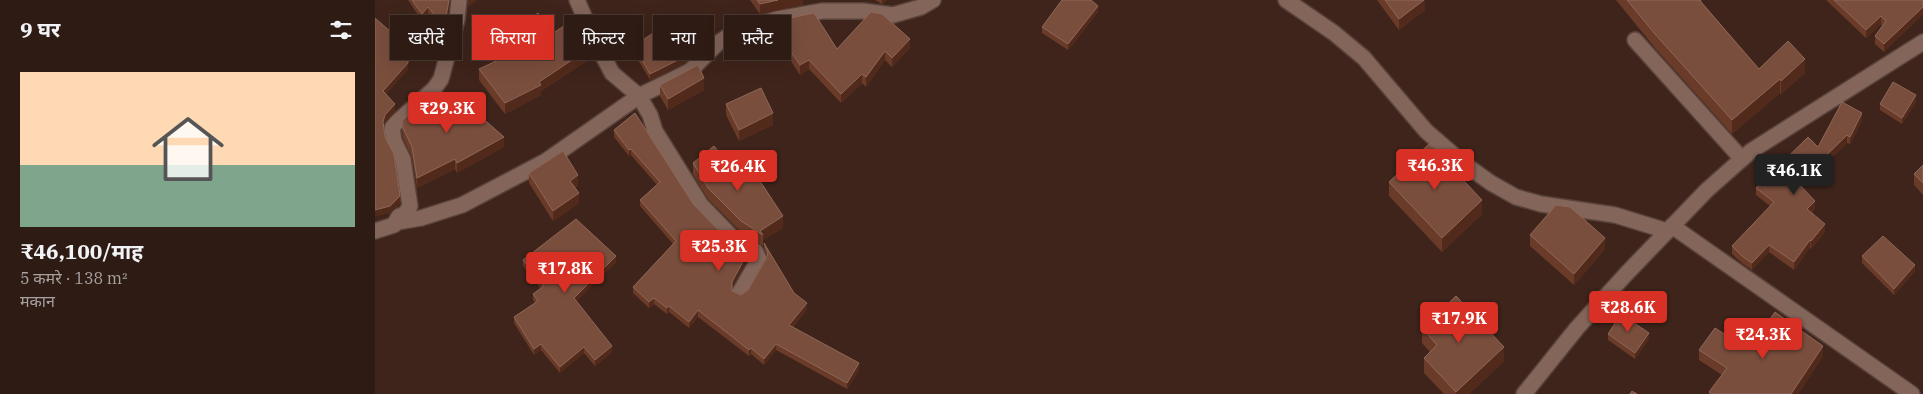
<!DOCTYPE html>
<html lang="hi">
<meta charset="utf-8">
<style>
body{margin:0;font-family:"IBM Plex Serif","Noto Sans Devanagari",serif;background:#36241d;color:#f1f3f6;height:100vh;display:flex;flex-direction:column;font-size:19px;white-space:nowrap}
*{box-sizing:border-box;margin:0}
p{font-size:16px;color:#a7a1a0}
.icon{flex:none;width:28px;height:28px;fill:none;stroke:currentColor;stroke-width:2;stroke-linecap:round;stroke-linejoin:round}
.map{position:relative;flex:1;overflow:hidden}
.sheet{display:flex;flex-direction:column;background:#2e1b14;width:375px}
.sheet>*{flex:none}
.banner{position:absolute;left:15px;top:15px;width:475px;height:45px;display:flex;gap:10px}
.price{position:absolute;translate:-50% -42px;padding:0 11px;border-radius:5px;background:#d93025;color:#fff;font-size:16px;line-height:32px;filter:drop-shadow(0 1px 2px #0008)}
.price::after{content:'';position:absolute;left:50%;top:30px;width:15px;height:11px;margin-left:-8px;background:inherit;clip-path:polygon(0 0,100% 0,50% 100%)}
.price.active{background:#222;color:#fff}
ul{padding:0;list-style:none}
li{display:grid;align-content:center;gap:10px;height:265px;padding:0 20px}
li+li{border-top:1px solid #493934}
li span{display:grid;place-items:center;height:155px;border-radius:0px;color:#555}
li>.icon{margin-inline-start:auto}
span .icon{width:90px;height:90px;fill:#fffc;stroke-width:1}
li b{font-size:21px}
h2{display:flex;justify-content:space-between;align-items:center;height:60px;padding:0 20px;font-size:21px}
.pill{padding:0 18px;border-radius:0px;background:#2e1b14;box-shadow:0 5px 20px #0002,0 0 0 1px #493934;font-size:18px;line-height:45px}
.pill.active{background:#d93025;color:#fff}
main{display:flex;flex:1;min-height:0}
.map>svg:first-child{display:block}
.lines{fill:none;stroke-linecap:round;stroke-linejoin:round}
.minor-casing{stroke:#58433b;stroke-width:18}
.minor{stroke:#83655a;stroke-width:15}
.wall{fill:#6a3b29}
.shaded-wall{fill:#522a1b}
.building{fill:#7a4e3d;stroke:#8f6758}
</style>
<main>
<section class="sheet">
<h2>9 घर<svg class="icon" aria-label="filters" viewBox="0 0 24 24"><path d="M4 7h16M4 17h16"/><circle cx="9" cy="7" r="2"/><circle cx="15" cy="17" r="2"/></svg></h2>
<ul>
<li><span style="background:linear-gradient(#ffd9b3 60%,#7fa58c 0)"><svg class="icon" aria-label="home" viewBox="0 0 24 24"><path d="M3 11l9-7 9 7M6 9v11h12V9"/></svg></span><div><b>₹46,100/माह</b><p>5 कमरे · 138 m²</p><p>मकान</p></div></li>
</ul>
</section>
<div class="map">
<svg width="1548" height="394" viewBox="0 0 1548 394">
<rect width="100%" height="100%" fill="#3e241b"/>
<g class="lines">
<defs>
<g id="minor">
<path d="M202,0L219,39L237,73L264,96L275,115L280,131L326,205L360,240L380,251L384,259L365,292"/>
<path d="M911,0L959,33L989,58L1051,131L1088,163L1116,183L1141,197L1166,204L1240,215L1292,231"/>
<path d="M1260,40L1367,159"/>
<path d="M23,222L46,218L87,205L171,161L264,96L315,71L343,43L355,35L376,27L402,19L447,11H488L518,15L546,7L558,0"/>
<path d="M1297,226L1537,394"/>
<path d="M0,231L19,225L24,216L30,214L35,206L28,159L19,141L17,128L22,122L59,89L66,79L82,20L84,0"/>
<path d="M1149,394L1202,328L1252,273L1332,190L1376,151L1548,42"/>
</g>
</defs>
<use href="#minor" class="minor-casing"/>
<use href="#minor" class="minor"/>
</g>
<g class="wall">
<path d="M33,0H75L71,24L65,29L53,13L47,21Z"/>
<path d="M375,0H428V5L385,14Z"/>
<path d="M500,0H512L507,4Z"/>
<path d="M1002,0H1050V10L1024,30Z"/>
<path d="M1241,0H1326L1327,2L1384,69L1430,73L1406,94L1405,93L1357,134L1280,48Z"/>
<path d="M1451,0H1548L1509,52L1500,44V36L1507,26L1506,24L1491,38Z"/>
<path d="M723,12L693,50L667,33V27Z"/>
<path d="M396,22L462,49L535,48L517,67L510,60L491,87L487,83L466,103L434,69L425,75L396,31Z"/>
<path d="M177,34L218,57L166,91V95L130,114L104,80V69L130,57L125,50V39Z"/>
<path d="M259,46H288L315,58L309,63L275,80L259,53Z"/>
<path d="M285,85L329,90L293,110L285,96Z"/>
<path d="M1541,102L1527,124L1505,110V104Z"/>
<path d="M351,104L398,125L364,141L351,115Z"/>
<path d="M34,118L129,147L82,173L80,169L42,188L37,157L28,138L27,131V121Z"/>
<path d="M1487,121L1475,144L1472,143L1427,187L1440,208L1437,212L1450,232L1436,249L1435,247L1419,270L1394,252L1377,270L1367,263L1357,254V246L1395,206L1381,195V188L1443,147Z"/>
<path d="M239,130L319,205L353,240L373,258L357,287V291L366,295L373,290L392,256L389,249V243L419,293L432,309L418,327L484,370L472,389L401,350L389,365L376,354L374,356L323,317L314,328L294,312L292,314L279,304L274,308L258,293V287L298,244L265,206V200L282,185L256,155L254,156L239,137Z"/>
<path d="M318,163L369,183L408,228L388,240V246L366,232L333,199L318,174Z"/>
<path d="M1548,165V195L1539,185V174Z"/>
<path d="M154,173L203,185L200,188L204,203L178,221L154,183Z"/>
<path d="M1014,182L1107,214L1067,252L1014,196Z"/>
<path d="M1155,235L1230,249L1199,285L1155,246Z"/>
<path d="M1487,256L1540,271L1519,295L1487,263Z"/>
<path d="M148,260L241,262L201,301L237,352L220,366L209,353L185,373L166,350L159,355L139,323V317L160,303L158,300V294L166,289L148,266Z"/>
<path d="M1047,328L1129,361L1094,394H1069L1049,373V358L1055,352L1047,343Z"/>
<path d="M1233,334L1274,339L1260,359L1233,340Z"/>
<path d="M1376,345L1448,356L1423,394H1334V392L1347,375L1324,360V350L1371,348Z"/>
</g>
<g class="shaded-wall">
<path d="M74,0H75L71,24L65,29V22Z"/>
<path d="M94,0H102L93,7V1Z"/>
<path d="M403,0H428V5L385,14V4Z"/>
<path d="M507,0H512L507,4Z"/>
<path d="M1049,0H1050V10L1024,30V19Z"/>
<path d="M723,6V12L693,50V44Z"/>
<path d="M53,7V13L47,21V14Z"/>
<path d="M1548,7V15L1509,52V44Z"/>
<path d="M1506,16V24L1491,38V30Z"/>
<path d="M535,39V48L517,67V58Z"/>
<path d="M218,46V57L166,91V95L130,114V103L164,82Z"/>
<path d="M510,51V60L491,87V77Z"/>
<path d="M315,52V58L309,63L275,80V74Z"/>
<path d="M1430,59V73L1406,94V81Z"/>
<path d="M434,60V69L425,75V65Z"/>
<path d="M33,63V70L8,98V91Z"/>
<path d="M487,74V83L466,103V94Z"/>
<path d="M329,78V90L293,110V99Z"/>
<path d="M1405,79V93L1357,134V120Z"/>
<path d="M1541,95V102L1527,124V118Z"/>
<path d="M20,104V112L10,122L8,129V122L10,115Z"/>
<path d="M398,113V125L364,141V130Z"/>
<path d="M1487,113V121L1475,144V137Z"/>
<path d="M1472,135V143L1423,191V183Z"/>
<path d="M129,137V147L82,173V163Z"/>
<path d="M256,149V155L254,156V150Z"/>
<path d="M80,159V169L42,188V178Z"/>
<path d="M203,175V185L195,191V181Z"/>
<path d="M204,193V203L178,221V211Z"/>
<path d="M25,196V204L15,213L0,217V210Z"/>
<path d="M1107,200V214L1067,252V238Z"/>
<path d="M1440,201V208L1432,217V209Z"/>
<path d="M408,216V228L388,240V235L385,231Z"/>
<path d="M1450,224V232L1436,249V241Z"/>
<path d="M1230,238V249L1199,285V274Z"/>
<path d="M1435,240V247L1419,270V262Z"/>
<path d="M1394,245V252L1377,270V263Z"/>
<path d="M373,252V258L357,288V282Z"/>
<path d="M241,256V262L199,304V298Z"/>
<path d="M1540,265V271L1519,295V289Z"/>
<path d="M279,298V304L274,308V302Z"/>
<path d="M432,303V309L414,331V325Z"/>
<path d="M294,306V312L292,314V308Z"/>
<path d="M323,310V317L314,328V322Z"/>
<path d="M1274,333V339L1260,359V353Z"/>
<path d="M166,344V350L159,355V349Z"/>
<path d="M401,344V350L389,365V359Z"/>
<path d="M237,346V352L220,366V360Z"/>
<path d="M1448,346V356L1423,394H1416Z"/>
<path d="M209,347V353L185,373V367Z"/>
<path d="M1129,347V361L1094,394H1081V392Z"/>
<path d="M376,348V354L374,356V350Z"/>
<path d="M484,363V370L472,389V383Z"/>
</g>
<g class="building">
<path d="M37,0H74L71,17L65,22L53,7L47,14Z"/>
<path d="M382,0H403L385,4Z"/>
<path d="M687,0H716L723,6L693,44L667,27Z"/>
<path d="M1010,0H1049L1024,19Z"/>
<path d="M1252,0H1326L1325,1L1384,69L1413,41L1430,59L1406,81L1405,79L1357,120L1280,34Z"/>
<path d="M1459,0H1548V7L1509,44L1500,36L1511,21L1506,16L1491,30Z"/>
<path d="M496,12L507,14L535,39L517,58L510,51L491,77L487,74L466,94L434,60L425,65L396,22L439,13L462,49Z"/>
<path d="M163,13L177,34L202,17L218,46L164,82L166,85L130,103L104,69L136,54L125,39Z"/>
<path d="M0,18L24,39L21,43L33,54V63L8,91L20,104L10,115L8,122L10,137L19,154L25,196L15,206L0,210Z"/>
<path d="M281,31L288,46L308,37L315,52L309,57L275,74L259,46Z"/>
<path d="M323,65L329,78L293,99L285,85Z"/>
<path d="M1518,82L1541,95L1527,118L1505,104Z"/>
<path d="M386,88L398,113L364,130L351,104Z"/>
<path d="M79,93L129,137L82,163L80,159L42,178L37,147L28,128L27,121L32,116L34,118Z"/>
<path d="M1467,102L1487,113L1475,137L1472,135L1423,183L1440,201L1432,209L1450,224L1436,241L1435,240L1419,262L1394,245L1377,263L1367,256L1357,246L1399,202L1381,188L1433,137L1443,147Z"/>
<path d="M260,113L319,205L353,240L373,252L357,282V291L366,295L373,290L392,257L393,253L389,243L419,293L432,303L414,325L484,363L472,383L401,344L389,359L376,348L374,350L323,310L314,322L294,306L292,308L279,298L274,302L258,287L301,241L265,200L285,182L256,149L254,150L239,130Z"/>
<path d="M1054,144L1107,200L1067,238L1014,182Z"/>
<path d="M339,146L369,183L381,175L408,216L385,231L388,235L366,221L333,188L318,163Z"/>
<path d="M188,151L203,175L195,181L204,193L178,211L154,173Z"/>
<path d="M1548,165V183L1539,174Z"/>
<path d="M1181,205L1195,207L1230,238L1199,274L1155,235Z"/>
<path d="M201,219L241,256L199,298L237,346L220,360L209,347L185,367L166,344L159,349L139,317L163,301L158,294L169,286L148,260Z"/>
<path d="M1508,236L1540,265L1519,289L1487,256Z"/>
<path d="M1081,296L1129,347L1081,392L1049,358L1062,345L1047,328Z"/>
<path d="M1400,312L1448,346L1416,394H1337L1334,392L1352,368L1324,350L1340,328L1371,348L1374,344L1376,345Z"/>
<path d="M1246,314L1274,333L1260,353L1233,334Z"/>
<path d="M1257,391L1262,394H1255Z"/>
</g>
</svg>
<b class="price" style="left:72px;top:134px">₹29.3K</b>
<b class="price" style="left:1060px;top:191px">₹46.3K</b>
<b class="price" style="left:363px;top:192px">₹26.4K</b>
<b class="price active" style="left:1419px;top:196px">₹46.1K</b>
<b class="price" style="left:344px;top:272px">₹25.3K</b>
<b class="price" style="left:190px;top:294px">₹17.8K</b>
<b class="price" style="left:1253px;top:333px">₹28.6K</b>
<b class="price" style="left:1084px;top:344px">₹17.9K</b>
<b class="price" style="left:1388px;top:360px">₹24.3K</b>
<div class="banner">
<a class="pill">खरीदें</a>
<a class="pill active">किराया</a>
<a class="pill">फ़िल्टर</a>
<a class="pill">नया</a>
<a class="pill">फ़्लैट</a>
</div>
</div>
</main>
